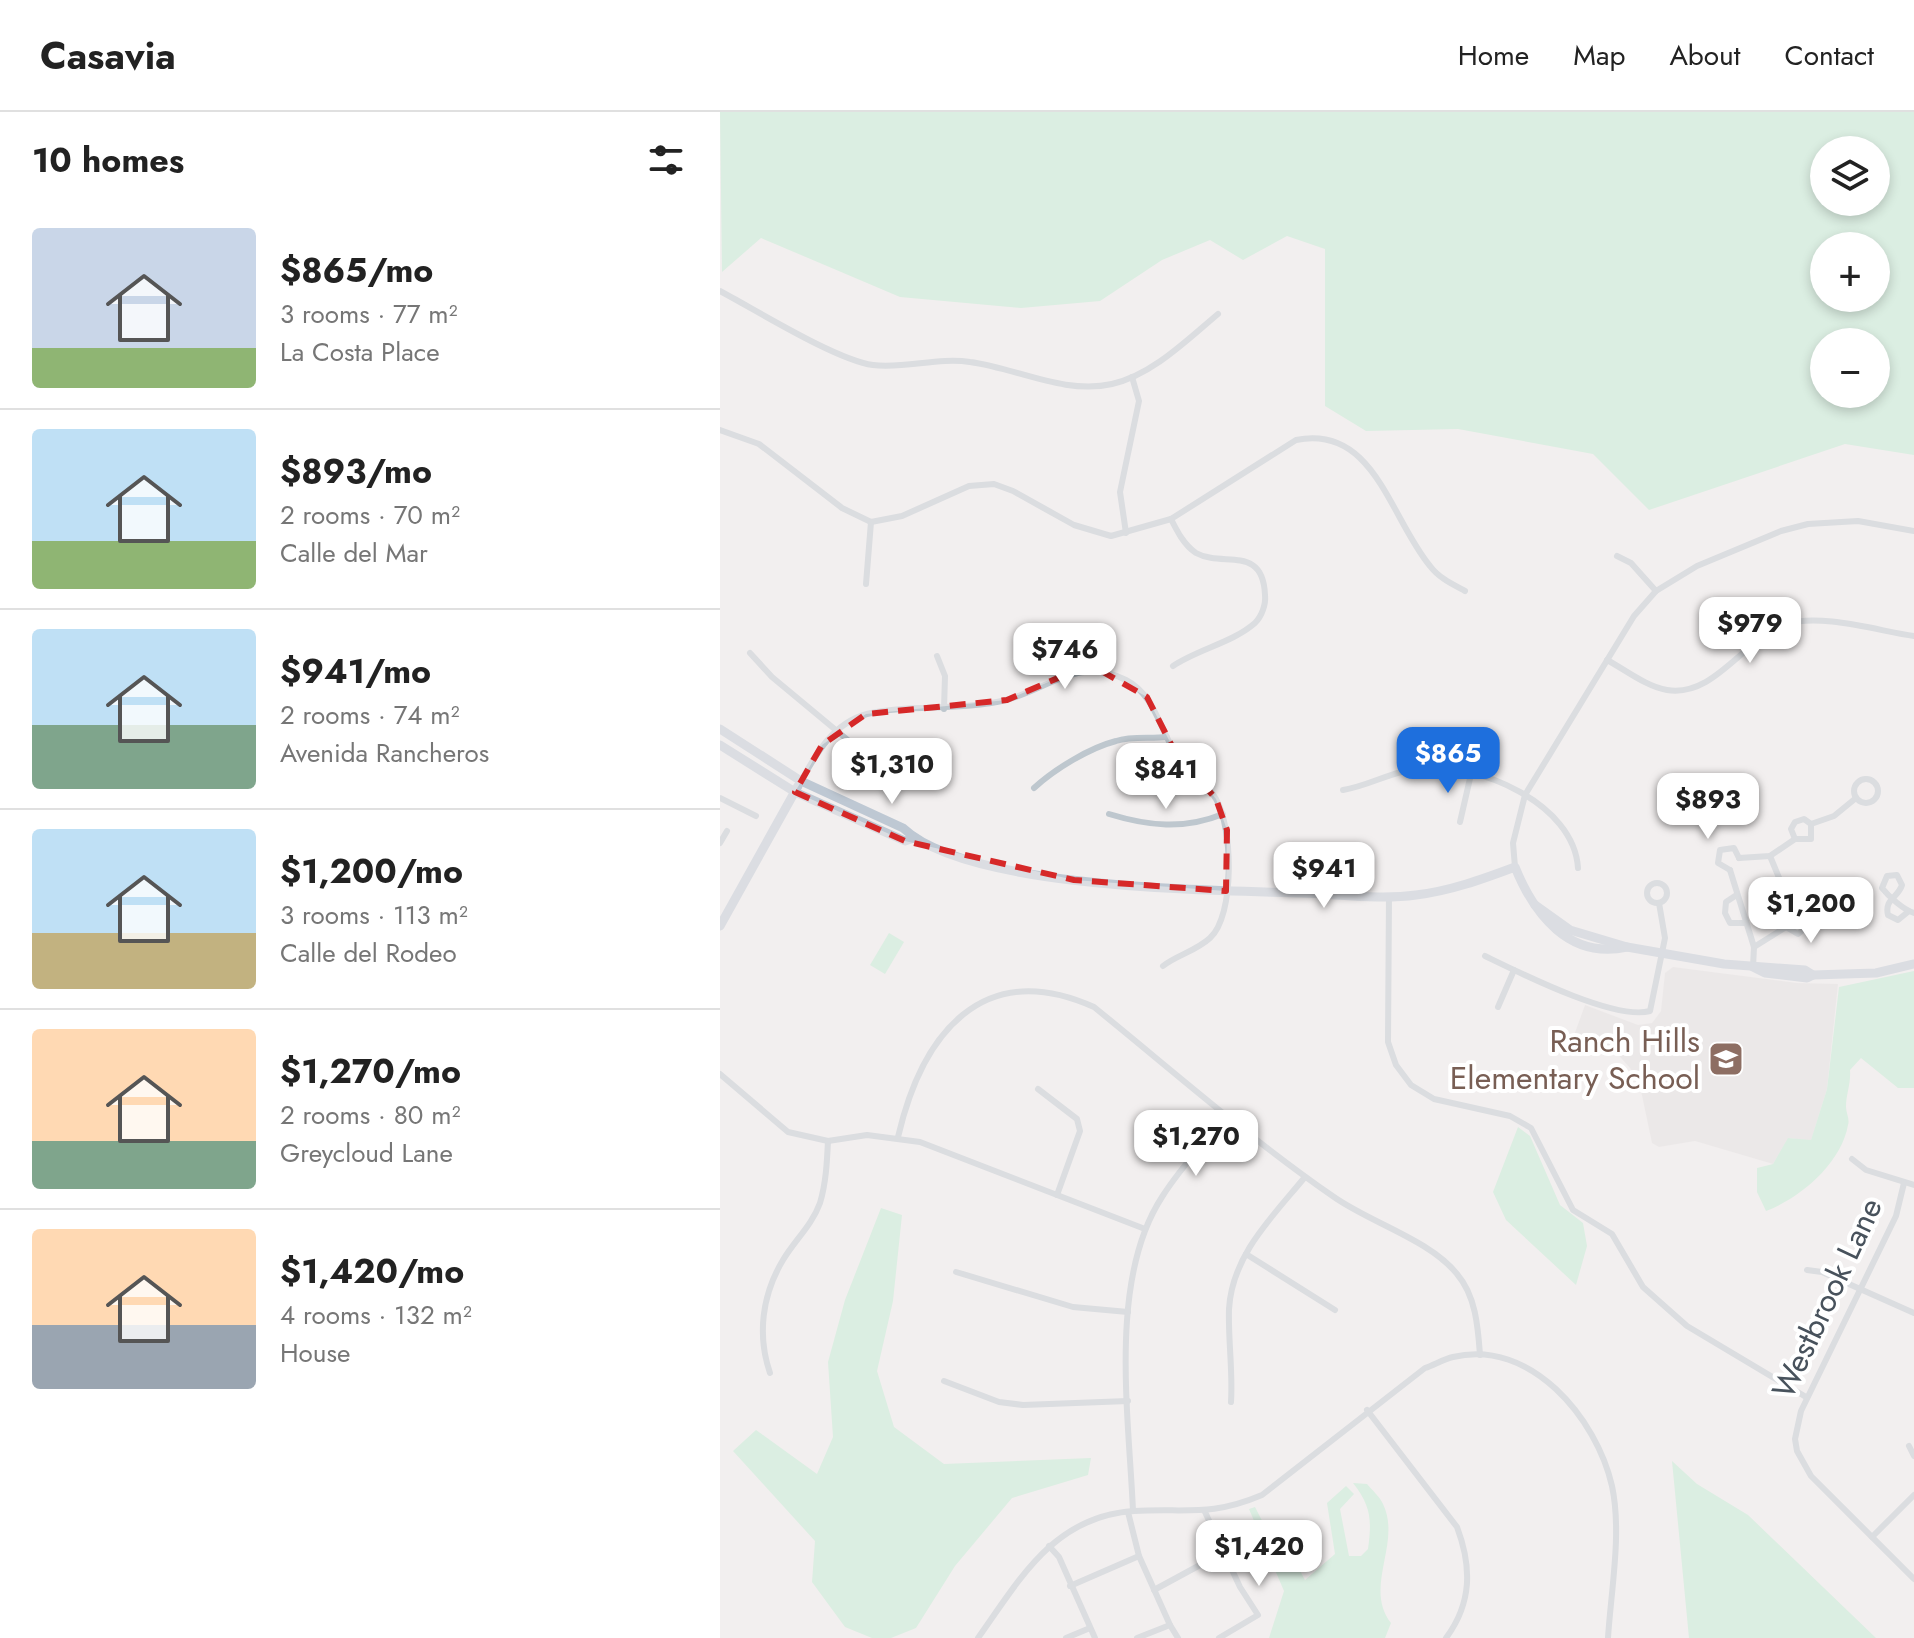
<!DOCTYPE html>
<meta charset="utf-8">
<style>
body{margin:0;font-family:Jost,sans-serif;background:#f2f2f2;color:#222;height:100vh;display:flex;flex-direction:column;font-size:30px;white-space:nowrap}
*{box-sizing:border-box;margin:0}
p{font-size:26px;color:#767676}
.icon{flex:none;width:44px;height:44px;fill:none;stroke:currentColor;stroke-width:2;stroke-linecap:round;stroke-linejoin:round}
.map{position:relative;flex:1;overflow:hidden}
.sheet{display:flex;flex-direction:column;background:#fff;width:720px}
.sheet>*{flex:none}
.fabs{position:absolute;left:1090px;top:24px;display:grid;gap:16px}
.fabs a{display:grid;place-items:center;width:80px;height:80px;border-radius:50%;background:#fff;box-shadow:0 4px 12px #0003;font-size:40px}
.price{position:absolute;translate:-50% -68px;padding:0 18px;border-radius:16px;background:#fff;color:#222;font-size:26px;line-height:52px;filter:drop-shadow(0 2px 4px #0008)}
.price::after{content:'';position:absolute;left:50%;top:48px;width:24px;height:18px;margin-left:-12px;background:inherit;clip-path:polygon(0 0,100% 0,50% 100%)}
.price.selected{background:#1e6fdd;color:#fff}
ul{padding:0;list-style:none}
li{display:flex;align-items:center;gap:24px;height:200px;padding:0 32px}
li+li{border-top:2px solid #e0e0e0}
li span{display:grid;place-items:center;flex:none;width:224px;height:160px;border-radius:8px;color:#555}
li>.icon{margin-inline-start:auto}
span .icon{width:96px;height:96px;fill:#fffc;stroke-width:1}
li b{font-size:34px}
h2{display:flex;justify-content:space-between;align-items:center;height:96px;padding:0 32px;font-size:34px}
header{display:flex;align-items:center;gap:48px;box-sizing:border-box;height:112px;padding:0 40px;background:#fff;border-bottom:2px solid #e0e0e0}
header strong{font-size:38px}
nav{display:flex;gap:44px;margin-inline-start:auto;font-size:28px}
main{display:flex;flex:1;min-height:0}
.map>svg:first-child{display:block}
.education{fill:#e3e1e1}
.green{fill:#bfeed2;fill-rule:evenodd}
.lines{fill:none;stroke-linecap:round;stroke-linejoin:round}
.street{stroke:#bec7ce;stroke-width:6}
.secondary{stroke:#bec8d3;stroke-width:9}
.marked{fill:none;stroke:#d62828;stroke-width:6;stroke-dasharray:16 10;stroke-linejoin:round}
.labels{text-anchor:middle;dominant-baseline:central;stroke-width:8;stroke-linejoin:round;paint-order:stroke}
.education-label{font-size:32px;fill:#785e54;stroke:#fff;text-anchor:end}
.street-label{font-size:32px;fill:#48525c;stroke:#fff}
</style>
<header>
<strong>Casavia</strong>
<nav><a>Home</a><a>Map</a><a>About</a><a>Contact</a></nav>
</header>
<main>
<section class="sheet">
<h2>10 homes<svg class="icon" aria-label="filters" viewBox="0 0 24 24"><path d="M4 7h16M4 17h16"/><circle cx="9" cy="7" r="2"/><circle cx="15" cy="17" r="2"/></svg></h2>
<ul>
<li><span style="background:linear-gradient(#c9d6e8 75%,#8fb573 0)"><svg class="icon" aria-label="home" viewBox="0 0 24 24"><path d="M3 11l9-7 9 7M6 9v11h12V9"/></svg></span><div><b>$865/mo</b><p>3 rooms · 77 m²</p><p>La Costa Place</p></div></li>
<li><span style="background:linear-gradient(#bfe0f5 70%,#8fb573 0)"><svg class="icon" aria-label="home" viewBox="0 0 24 24"><path d="M3 11l9-7 9 7M6 9v11h12V9"/></svg></span><div><b>$893/mo</b><p>2 rooms · 70 m²</p><p>Calle del Mar</p></div></li>
<li><span style="background:linear-gradient(#bfe0f5 60%,#7fa58c 0)"><svg class="icon" aria-label="home" viewBox="0 0 24 24"><path d="M3 11l9-7 9 7M6 9v11h12V9"/></svg></span><div><b>$941/mo</b><p>2 rooms · 74 m²</p><p>Avenida Rancheros</p></div></li>
<li><span style="background:linear-gradient(#bfe0f5 65%,#c2b280 0)"><svg class="icon" aria-label="home" viewBox="0 0 24 24"><path d="M3 11l9-7 9 7M6 9v11h12V9"/></svg></span><div><b>$1,200/mo</b><p>3 rooms · 113 m²</p><p>Calle del Rodeo</p></div></li>
<li><span style="background:linear-gradient(#ffd9b3 70%,#7fa58c 0)"><svg class="icon" aria-label="home" viewBox="0 0 24 24"><path d="M3 11l9-7 9 7M6 9v11h12V9"/></svg></span><div><b>$1,270/mo</b><p>2 rooms · 80 m²</p><p>Greycloud Lane</p></div></li>
<li><span style="background:linear-gradient(#ffd9b3 60%,#9aa5b1 0)"><svg class="icon" aria-label="home" viewBox="0 0 24 24"><path d="M3 11l9-7 9 7M6 9v11h12V9"/></svg></span><div><b>$1,420/mo</b><p>4 rooms · 132 m²</p><p>House</p></div></li>
</ul>
</section>
<div class="map">
<svg width="1194" height="1526" viewBox="0 0 1194 1526">
<rect width="100%" height="100%" fill="#f2efef"/>
<path class="education" d="M953,855L1077,871L1118,872L1107,977L1091,1029L1069,1026L1053,1052L975,1029L939,1035L932,1031L920,974L910,956L894,938L853,926L865,893L918,913L932,911L941,899L945,861Z"/>
<g class="green">
<path d="M0,0H1194V343L1125,332L929,398L873,342L738,317L646,319L605,294V137L567,124L523,148L490,128L442,148L380,189L301,196L180,185L41,126L2,160ZM1104,38H1156V90H1104ZM1104,134H1156V186H1104ZM1104,230H1156V282H1104Z"/>
<path d="M169,821L184,830L165,862L150,853Z"/>
<path d="M1194,859V976H1178L1141,946L1130,958C1131,972 1126,982 1126,995C1126,1001 1130,1007 1128,1013C1121,1052 1080,1086 1046,1099L1037,1080V1056L1053,1052L1068,1026L1091,1028L1107,977L1119,875Z"/>
<path d="M798,1015L810,1024L840,1093L863,1111L867,1134L856,1173L786,1108L773,1080Z"/>
<path d="M161,1096L182,1103L173,1189L157,1259L174,1315L224,1352L371,1346L368,1363L292,1386L235,1454L196,1516L171,1526H152L125,1515L92,1470L95,1429L13,1339L36,1318L97,1362L113,1325L108,1250L125,1188Z"/>
<path d="M952,1349L977,1372L1028,1403L1156,1526H969Z"/>
<path d="M633,1371L647,1372C652,1378 660,1385 663,1392C682,1431 643,1475 671,1511L665,1526H549L564,1479L529,1397L535,1395L555,1434L570,1440L585,1468L615,1442L607,1391L626,1374L634,1382L620,1397L629,1444H641L648,1437C652,1408 651,1394 633,1371Z"/>
</g>
<g class="lines">
<g class="street">
<path d="M0,179C36,198 116,248 153,253C185,257 218,245 250,250C296,256 345,283 392,272C432,263 467,228 498,202"/>
<path d="M0,318L39,332L122,396L151,410L182,404L249,374L274,372L293,379L354,413L391,424L451,407L576,328C654,312 670,406 710,454C719,466 732,472 745,479"/>
<path d="M451,407C457,419 464,433 476,441C503,456 543,432 545,483C546,492 542,504 535,511C512,531 478,537 453,554"/>
<path d="M406,421L400,380L419,289L412,265"/>
<path d="M897,444L911,451L936,479"/>
<path d="M146,472L151,410"/>
<path d="M30,541L52,565L129,629L202,656"/>
<path d="M217,544L225,564L224,597"/>
<path d="M887,548C904,557 927,575 947,578C995,586 1024,526 1067,512C1100,501 1159,519 1194,524"/>
<circle cx="1146" cy="679" r="12"/>
<path d="M81,669C96,642 113,611 147,602C187,592 242,599 286,588C328,577 360,544 406,568C433,582 439,613 453,637C464,656 485,668 496,687C513,716 515,803 490,826C476,839 457,843 443,854"/>
<path d="M314,676C335,657 369,636 396,629C412,624 430,627 447,625"/>
<path d="M623,678C649,674 672,659 700,656C757,650 854,691 858,756"/>
<path d="M0,686L36,704"/>
<path d="M389,702C428,714 464,718 503,702"/>
<path d="M740,710L751,662"/>
<path d="M1075,727L1071,717L1075,710L1084,707L1091,712L1114,704L1136,686"/>
<path d="M1075,727H1091V712"/>
<path d="M0,731L7,719"/>
<path d="M1050,744L1072,797"/>
<path d="M1019,746L1050,744L1075,727"/>
<path d="M795,755L793,731L805,683L914,504L936,479L977,454L1061,419L1088,412L1138,409L1194,419"/>
<path d="M1010,758L1034,835L1033,855"/>
<path d="M1010,758L998,751L1000,738L1014,736L1019,746"/>
<circle cx="937" cy="781" r="10"/>
<path d="M669,784L668,930L676,953L691,973L714,987L790,1004L811,1016L853,1098L892,1122L923,1175L967,1214L1086,1285"/>
<path d="M1015,784L1006,790L1005,801L1010,811H1024"/>
<path d="M1189,799L1178,808L1168,803C1164,787 1178,786 1182,773L1177,763L1167,764L1162,776C1169,785 1184,798 1194,801"/>
<path d="M1066,815L1078,822L1089,813L1085,799L1072,797"/>
<path d="M1066,815L1065,804L1072,797"/>
<path d="M1034,835L1066,815"/>
<path d="M765,844C800,861 895,909 930,899L945,826L939,791"/>
<path d="M778,895L794,858"/>
<path d="M0,962L68,1020L108,1029L147,1023L200,1030L425,1117"/>
<path d="M318,977L357,1007L360,1019L337,1083"/>
<path d="M178,1025C202,922 262,845 374,895C453,959 530,1027 614,1085C651,1111 710,1128 737,1162C756,1184 758,1216 760,1243"/>
<path d="M1132,1047L1146,1058L1194,1073"/>
<path d="M1184,1071L1176,1104L1081,1299L1075,1327L1077,1339L1091,1364L1194,1467"/>
<path d="M526,1142L615,1198"/>
<path d="M1087,1158L1102,1160L1194,1201"/>
<path d="M236,1160L353,1195L408,1200"/>
<path d="M50,1261C37,1223 42,1183 63,1148C75,1128 92,1113 100,1091C106,1071 107,1050 108,1029"/>
<path d="M224,1269L279,1290L303,1293L408,1289"/>
<path d="M511,1290C513,1259 508,1228 509,1197C512,1143 553,1104 585,1065"/>
<path d="M647,1298L737,1415C752,1455 752,1491 726,1526"/>
<path d="M1189,1334L1194,1344"/>
<path d="M413,1399C409,1304 388,1168 442,1085C460,1056 485,1030 507,1003"/>
<path d="M408,1400L419,1444L450,1513"/>
<path d="M485,1400L520,1475L538,1503L499,1526"/>
<path d="M1152,1425L1194,1383"/>
<path d="M329,1434L339,1445L375,1526"/>
<path d="M508,1449L537,1437"/>
<path d="M350,1474L419,1444"/>
<path d="M434,1478L504,1440"/>
<path d="M258,1526C300,1467 334,1404 414,1399C466,1396 490,1405 542,1383L705,1256C714,1253 724,1247 733,1245C811,1226 877,1307 892,1374C902,1421 891,1478 888,1526"/>
<path d="M346,1526L370,1516"/>
<path d="M417,1526L450,1513L458,1526"/>
</g>
<g class="secondary">
<path d="M0,617L81,669L183,716C248,777 489,778 580,781C618,782 659,788 696,783C730,779 763,767 795,755C814,802 849,848 907,835"/>
<path d="M0,633L75,680L185,729L194,726"/>
<path d="M815,793L850,818L907,835L1004,852L1085,858L1093,863"/>
<path d="M0,814L78,674"/>
<path d="M1033,855L1045,861L1087,866L1093,863L1156,861L1194,852"/>
</g>
</g>
<path d="M0 0H1194V1526H0ZM354,559L383,560L427,585L454,638L496,687L507,718L506,779L354,768L185,729L75,680L102,633L146,602L287,588Z" fill="#f2efef" fill-opacity=".55" fill-rule="evenodd"/>
<path class="marked" d="M354,559L383,560L427,585L454,638L496,687L507,718L506,779L354,768L185,729L75,680L102,633L146,602L287,588Z"/>
<defs>
<symbol id="school-square" viewBox="-11 -11 22 22"><rect x="-9" y="-9" width="18" height="18" rx="4" fill="#8d6e63" stroke="#fff"/><path d="M0-5L7-2L0 1L-7-2ZM-4 1L0 2.5L4 1V4Q0 6-4 4Z" fill="#fff"/></symbol>
</defs>
<g fill-rule="evenodd">
<use href="#school-square" x="986" y="927" width="40" height="40"/>
</g>
<g class="labels">
<g class="education-label">
<text x="980" y="929">Ranch Hills<tspan x="980" dy="37">Elementary School</tspan></text>
</g>
<g class="street-label">
<text transform="translate(1107 1186) rotate(-65)">Westbrook Lane</text>
</g>
</g>
</svg>
<div class="fabs">
<a><svg class="icon" aria-label="layers" viewBox="0 0 24 24"><path d="M12 4l9 5-9 5-9-5zM3 14l9 5 9-5"/></svg></a>
<a>+</a>
<a>−</a>
</div>
<b class="price" style="left:1030px;top:553px">$979</b>
<b class="price" style="left:345px;top:579px">$746</b>
<b class="price selected" style="left:728px;top:683px">$865</b>
<b class="price" style="left:172px;top:694px">$1,310</b>
<b class="price" style="left:446px;top:699px">$841</b>
<b class="price" style="left:988px;top:729px">$893</b>
<b class="price" style="left:604px;top:798px">$941</b>
<b class="price" style="left:1091px;top:833px">$1,200</b>
<b class="price" style="left:476px;top:1066px">$1,270</b>
<b class="price" style="left:539px;top:1476px">$1,420</b>
</div>
</main>
